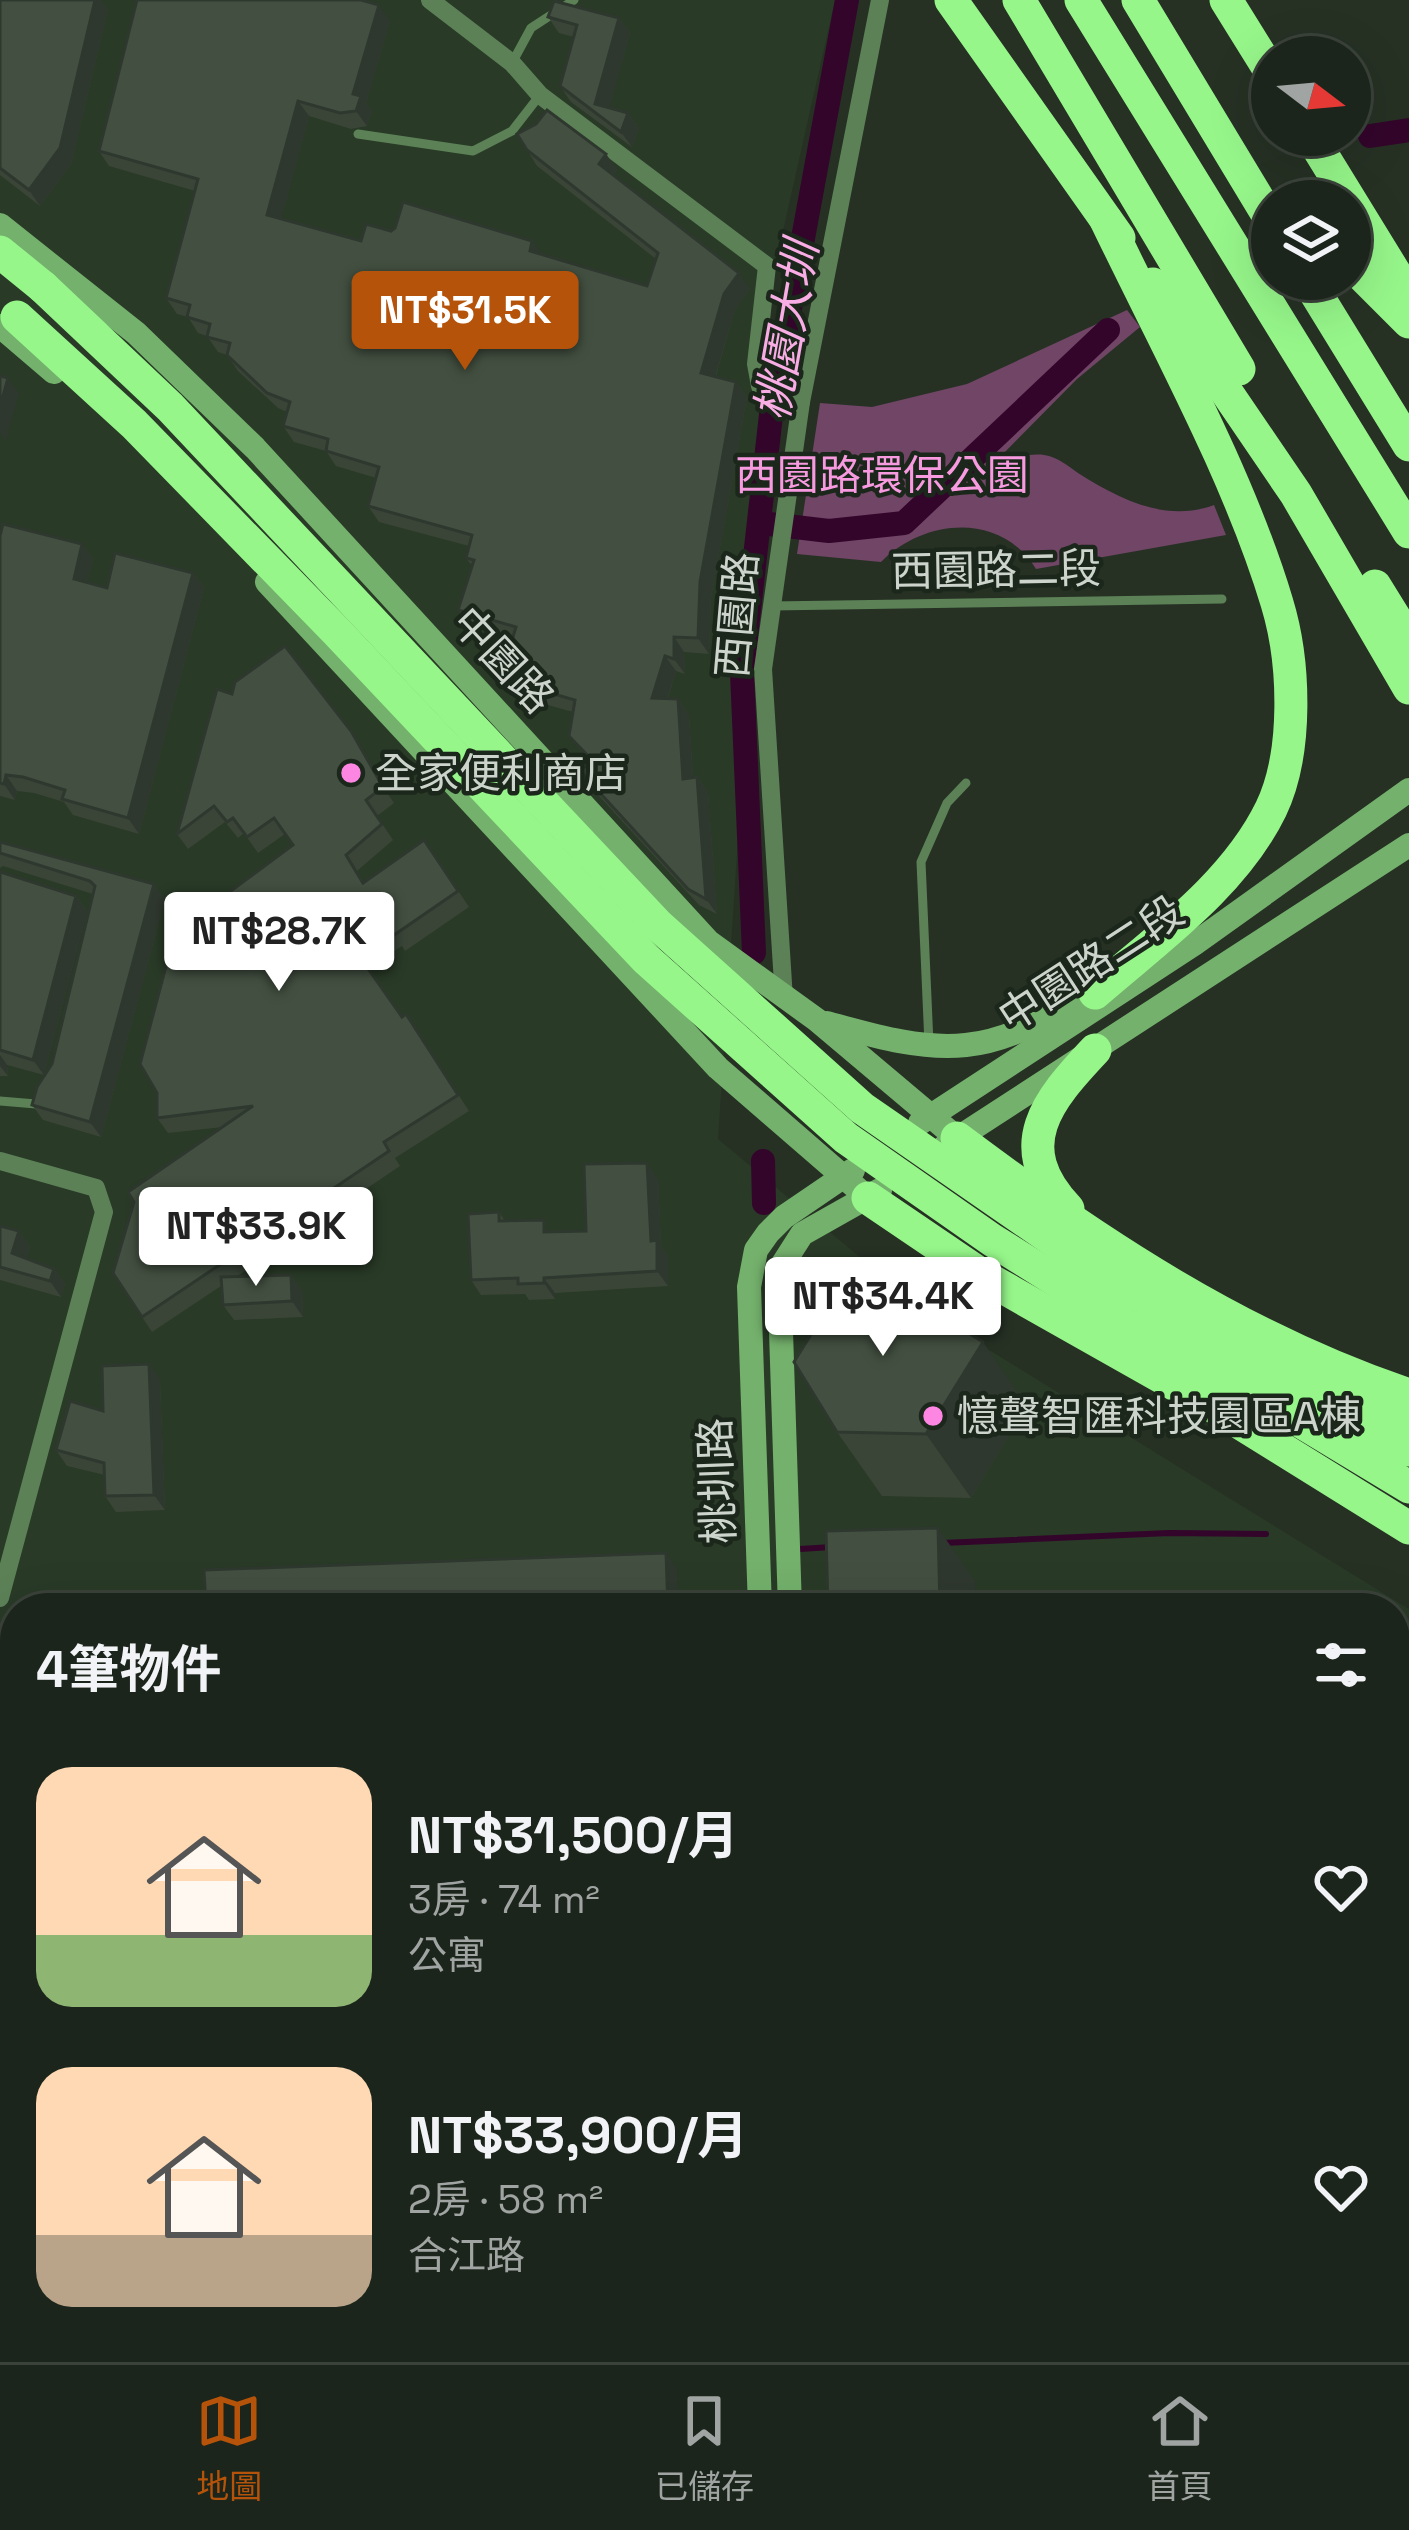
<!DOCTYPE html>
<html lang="zh-TW">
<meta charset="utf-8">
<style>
body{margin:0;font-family:"Space Grotesk","Noto Sans TC",sans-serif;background:#293128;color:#f1f3f6;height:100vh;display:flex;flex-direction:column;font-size:45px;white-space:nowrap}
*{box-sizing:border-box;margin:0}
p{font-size:39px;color:#a0a5a3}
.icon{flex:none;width:66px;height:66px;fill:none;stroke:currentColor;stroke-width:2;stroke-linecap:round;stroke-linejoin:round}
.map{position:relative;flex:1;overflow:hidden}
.details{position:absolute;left:0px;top:1593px;width:1410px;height:771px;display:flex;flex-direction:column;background:#1c251b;border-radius:48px 48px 0 0;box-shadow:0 12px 48px #0002,0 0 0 3px #3a423a}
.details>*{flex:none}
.needle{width:78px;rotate:106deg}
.controls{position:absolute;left:1251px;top:36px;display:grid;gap:24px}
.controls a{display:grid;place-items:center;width:120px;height:120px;border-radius:50%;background:#1c251b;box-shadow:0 12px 48px #0002,0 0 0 3px #3a423a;font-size:60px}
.price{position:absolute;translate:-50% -102px;padding:0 27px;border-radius:12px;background:#fff;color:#222;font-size:39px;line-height:78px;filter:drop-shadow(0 3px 6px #0008)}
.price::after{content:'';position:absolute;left:50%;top:72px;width:36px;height:27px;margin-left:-18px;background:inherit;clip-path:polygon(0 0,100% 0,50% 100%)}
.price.on{background:#b45309;color:#fff}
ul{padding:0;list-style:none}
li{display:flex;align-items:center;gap:36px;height:300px;padding:0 36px}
li span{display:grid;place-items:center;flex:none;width:336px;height:240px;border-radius:36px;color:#555}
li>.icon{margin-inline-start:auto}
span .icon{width:144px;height:144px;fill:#fffc;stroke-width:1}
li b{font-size:51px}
h2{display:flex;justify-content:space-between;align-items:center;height:144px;padding:0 36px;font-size:51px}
.tab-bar{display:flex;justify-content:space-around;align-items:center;height:168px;border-top:3px solid #3a423a;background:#1c251b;font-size:33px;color:#a0a5a3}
.tab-bar a{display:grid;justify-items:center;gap:6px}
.tab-bar .on{color:#b45309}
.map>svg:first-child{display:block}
.built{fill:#293a27;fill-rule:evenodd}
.green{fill:#714566}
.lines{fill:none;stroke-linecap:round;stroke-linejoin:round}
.stream{stroke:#33052b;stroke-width:6}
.canal{stroke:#33052b;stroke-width:24}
.lane{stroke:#5c8157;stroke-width:9}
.street{stroke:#5c8157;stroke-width:18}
.secondary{stroke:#74b16c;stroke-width:24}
.highway{stroke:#96f68a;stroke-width:33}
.highway-bridge{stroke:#96f68a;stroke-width:33}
.wall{fill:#3a4538}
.shaded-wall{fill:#2f382e}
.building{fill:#435041;stroke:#2f382e;stroke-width:3}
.poi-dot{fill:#fd86e2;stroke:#1c271b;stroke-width:4.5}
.labels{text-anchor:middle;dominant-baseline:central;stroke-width:9;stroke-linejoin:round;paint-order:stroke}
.park-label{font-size:42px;fill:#f79ae0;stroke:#1c271b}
.street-label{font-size:42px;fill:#ccd4cb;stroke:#1c271b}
.poi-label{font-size:42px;fill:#ccd4cb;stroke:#1c271b;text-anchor:start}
.water-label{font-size:45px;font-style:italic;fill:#f9ade5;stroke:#1c271b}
</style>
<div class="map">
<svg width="1409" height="2362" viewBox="0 0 1409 2362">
<rect width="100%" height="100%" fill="#263124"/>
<path class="built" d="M0,0H835L767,302L759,523L718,1139L921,1308L1409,1609V2362H0ZM15,1608H1395V2349H15Z"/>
<path class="green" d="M1127,310L1140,327L1077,379L997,460C1011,459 1030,453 1044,455C1058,457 1068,466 1078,473C1119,499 1166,523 1214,505L1226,535L1036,569C1001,512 925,518 881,562L797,554L820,403L872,407L967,384Z"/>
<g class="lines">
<g class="stream">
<path d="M942,1543L1169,1533L1266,1534"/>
<path d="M800,1549L832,1547"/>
</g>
<g class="canal">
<path d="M1370,136L1409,130"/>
<path d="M761,523L829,531L904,523L1108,330"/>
<path d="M754,953L742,672L772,406L847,0"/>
<path d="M763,1161L764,1203"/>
</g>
<g class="lane">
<path d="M512,63L531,28L574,0"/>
<path d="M358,134L473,151L512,131L540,95"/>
<path d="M772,606L1222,599"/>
<path d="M929,1044L921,862L947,803L966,783"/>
<path d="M0,1101L36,1104L40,1098"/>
</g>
<g class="street">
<path d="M430,0L512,63L540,95L767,266L756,364L760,386L801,402"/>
<path d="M784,999L763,669L801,402L880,0"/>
<path d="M0,1161L96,1188L104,1212L0,1598"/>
<path d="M1395,1773L1409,1772"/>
<path d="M0,2152L15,2157"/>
<path d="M466,2349V2362"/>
<path d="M567,2349L637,2362"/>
<path d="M1051,2349V2362"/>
<path d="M1166,2362L1409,2354"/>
</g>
<g class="secondary">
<path d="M0,225L136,333L255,448L709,942L817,1020L957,1138"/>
<path d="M0,326L54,372"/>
<path d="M267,582L718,1068L868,1198"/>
<path d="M827,1023C871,1035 920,1050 966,1045C1012,1041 1057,1012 1097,992"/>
<path d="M920,1123L1194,944L1409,790"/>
<path d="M944,1147L1409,845"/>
<path d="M760,1608L749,1287L756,1250L768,1233L784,1217L853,1170"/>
<path d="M790,1608L779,1270L802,1234L880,1190"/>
<path d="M781,2349V2362"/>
<path d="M817,2349L818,2362"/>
</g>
<g class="highway">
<path d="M951,0L1119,238"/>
<path d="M1019,0L1239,369"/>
<path d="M1081,0L1409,532"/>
<path d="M1138,0L1272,222"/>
<path d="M1226,0L1272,74"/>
<path d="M1310,135L1409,296"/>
<path d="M0,252L43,287"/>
<path d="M1350,263L1409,322"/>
<path d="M1307,279L1409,445"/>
<path d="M1153,284L1296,494L1409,688"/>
<path d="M1375,586L1409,641"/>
<path d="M1095,993C1157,939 1234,885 1271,809C1298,753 1295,662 1277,603C1239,476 1164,341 1106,220"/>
<path d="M957,1138C1097,1243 1242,1339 1409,1395"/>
<path d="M868,1198L983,1276L1211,1405L1409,1528"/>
<path d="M1068,1209C1008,1146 1048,1100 1095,1050"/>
<path d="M1212,1351L1409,1450"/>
</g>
<g class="highway-bridge">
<path d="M43,287L170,407L658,925L862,1108L1102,1274L1213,1335L1325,1388L1409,1420"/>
<path d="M17,317L134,424L336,631L646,959L846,1138L992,1240L1124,1323L1252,1392L1409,1487"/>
</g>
</g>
<g class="wall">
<path d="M0,0L108,9L71,164L40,206L0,175Z"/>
<path d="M548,17L619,18L630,33L609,108L628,113L639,128L632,147L571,102L560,86L574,37L559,33Z"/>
<path d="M390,21L366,103L372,111L367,126L351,129L309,116L281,219L361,241L391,231L542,254L647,286L656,259L537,166L527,150L606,154L617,170L613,175L750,289L735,309L716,376L736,382L747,397L711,598L709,654L684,652L685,674L676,671L668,699H678L689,715L693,777H697L708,792L717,914L699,905L590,786L579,770L591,763L569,736L573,712L530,700L519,684L522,677L517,675L506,660L513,639L469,626L458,610L472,566L466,558L469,546L379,522L368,506L376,478L336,466L326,451L294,442L283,426L287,412L278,408L238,371L227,355L218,352L207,336L198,333L188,317L177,314L166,298L195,191L109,166L99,151Z"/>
<path d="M0,536L82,544L93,559L87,582L107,588L193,573L204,588L139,834L73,815L64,802L34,793L17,791L15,800L0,796Z"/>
<path d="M217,689L351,731L394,803L377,816L393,840L357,871L364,883L424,840L469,907L405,951L402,946L368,968L402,1017L406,1014L469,1111L395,1158L400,1166L236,1277L291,1275L302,1291L303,1317L234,1320L223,1305L221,1286L152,1332L113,1273L223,1127L168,1133L157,1118L209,916L293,845L285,834L258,853L244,833L238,838L225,822L188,849L177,834Z"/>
<path d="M0,842L165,899L101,1137L43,1120L32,1105L52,1064L93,894L3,866L0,868Z"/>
<path d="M0,872L76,896L87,911L44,1075L7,1065L8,1076H0Z"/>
<path d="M658,1179L661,1246L668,1256V1286L555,1293V1299L529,1300L525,1294L481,1295L471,1280L499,1212L505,1221L552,1232L586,1231Z"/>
<path d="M0,1226L19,1231L30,1247L26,1259L54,1269L65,1284L61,1297L0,1280Z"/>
<path d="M160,1379L165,1510L116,1512L105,1496V1475L67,1466L56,1450L103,1411Z"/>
<path d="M1027,1406L971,1498L882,1496L837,1432Z"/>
<path d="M0,1793L15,1825V1832L2,1839L0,1837Z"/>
<path d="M0,1866L15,1880V2106L0,2102Z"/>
</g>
<g class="shaded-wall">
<path d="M95,0H101L108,9L71,164L40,206L29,190Z"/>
<path d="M379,5L390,21L366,103L372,111L367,126L356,111L353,94Z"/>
<path d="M619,18L630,33L606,120L595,104Z"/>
<path d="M298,101L309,116L278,231L267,215Z"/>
<path d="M628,113L639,128L632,147L621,132Z"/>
<path d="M606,154L617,170L610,179L599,164Z"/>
<path d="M532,241L543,256L530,251Z"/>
<path d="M739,273L750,289L735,309L712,388L701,373L724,294Z"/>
<path d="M8,378L19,393L6,441L0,432V407Z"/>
<path d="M736,382L747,397L711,598L709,654L698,638L700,582Z"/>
<path d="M82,544L93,559L84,594L74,579Z"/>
<path d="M193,573L204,588L139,834L128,818Z"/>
<path d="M674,637L684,652L685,674L674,659Z"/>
<path d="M665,656L676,671L663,714L652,698Z"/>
<path d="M678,699L689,715L694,794L683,779Z"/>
<path d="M351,731L362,747L394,803L383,787Z"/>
<path d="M6,775L17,791L15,800L4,784Z"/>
<path d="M697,777L708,792L717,914L706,899Z"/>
<path d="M154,884L165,899L101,1137L90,1122Z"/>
<path d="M76,896L87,911L44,1075L33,1060Z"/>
<path d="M0,1055L7,1065L8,1076L0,1066Z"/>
<path d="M647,1163L658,1179L661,1246L668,1256V1286L657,1271L651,1241Z"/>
<path d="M19,1231L30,1247L23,1269L12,1253Z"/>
<path d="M54,1269L65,1284L61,1297L50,1281Z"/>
<path d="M291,1275L302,1291L303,1317L292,1301Z"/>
<path d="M544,1278L555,1293V1299L544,1283Z"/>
<path d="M983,1342L1027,1406L971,1498L926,1434Z"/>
<path d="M149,1364L160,1379L165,1510L154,1495Z"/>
<path d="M938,1528L975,1581L976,1608H940Z"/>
<path d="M666,1553L677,1568L679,1608H668Z"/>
<rect x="430" y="2349" width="11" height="13"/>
<path d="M499,2349H502L510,2362H499Z"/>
</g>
<g class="building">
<path d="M0,0H95L60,148L29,190L0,168Z"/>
<path d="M137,0H361L379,5L353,94L361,96L356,111L340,113L298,101L267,215L361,241L366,224L391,231L395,228L403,202L532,241L530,251L647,286L658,253L527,150L517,134L536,124L547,110L606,154L599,164L739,273L724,294L701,373L736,382L700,582L698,638L674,637V659L665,656L652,698L678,699L683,779L697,777L706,899L688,889L579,770L594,762L569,736L575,700L519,684L526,666L506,660L516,627L458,610L474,560L466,558L472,535L368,506L379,467L326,451L328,439L283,426L290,402L267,393L227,355L230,343L207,337L210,324L187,317L190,305L166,298L198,179L99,151Z"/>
<path d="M554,1L619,18L595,104L628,113L621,132L560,86L577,25L548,17Z"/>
<path d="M0,376L8,378L0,407Z"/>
<path d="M3,524L82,544L74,579L107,588L115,553L193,573L128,818L62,799L65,790L23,777L6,775L4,784L0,783V536Z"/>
<path d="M285,646L351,731L383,787L366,800L382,824L346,855L363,883L424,840L458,891L394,935L391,930L357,953L402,1017L406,1014L458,1095L384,1142L389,1151L142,1317L113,1273L134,1202L128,1192L253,1106L157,1118V1093L140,1064L173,940L209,916L205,910L293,845L274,818L247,837L233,818L227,822L214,806L177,834L217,689L232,694L235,682Z"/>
<path d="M0,842L154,884L90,1122L32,1105L37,1087L52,1064L95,886L90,881L0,853Z"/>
<path d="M0,872L76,896L33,1060L0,1050Z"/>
<path d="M647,1163L651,1241L657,1240V1271L544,1278V1283L518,1284V1278L471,1280L468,1214L499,1212V1221L544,1220V1232L586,1231L584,1164Z"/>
<path d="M0,1226L19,1231L12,1253L54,1269L50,1281L0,1267Z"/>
<path d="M855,1263L983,1342L926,1434L837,1432L794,1362Z"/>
<path d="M291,1275L292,1301L223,1305L221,1277Z"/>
<path d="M149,1364L154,1495L105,1496L104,1463L56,1450L70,1401L103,1411L102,1366Z"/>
<path d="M938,1528L940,1608H828L826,1531Z"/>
<path d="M666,1553L668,1608H206L204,1570Z"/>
<path d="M165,1595L166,1608H45L52,1602Z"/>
<path d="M0,1798L10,1820L0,1826Z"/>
<path d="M0,1866L5,1867L2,1876L15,1880V2094L0,2090Z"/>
<path d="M0,2171L15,2176V2349H430V2362H0Z"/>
<rect x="479" y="2349" width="20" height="13"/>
</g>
<g class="poi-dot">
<circle cx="351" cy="773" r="12"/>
<circle cx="933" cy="1416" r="12"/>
</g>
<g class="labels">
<g class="park-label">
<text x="882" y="475">西園路環保公園</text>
</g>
<g class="street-label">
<text transform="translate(996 570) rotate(-1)">西園路二段</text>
<text transform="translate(737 615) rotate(-85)">西園路</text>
<text transform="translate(503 660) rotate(47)">中園路</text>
<text transform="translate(1091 964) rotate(-33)">中園路二段</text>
<text transform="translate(717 1481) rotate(-92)">桃圳路</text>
</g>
<g class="poi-label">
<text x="375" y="773">全家便利商店</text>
<text x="957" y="1416">憶聲智匯科技園區A棟</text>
</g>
<g class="water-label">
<text transform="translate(787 331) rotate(-80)">桃園大圳</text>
</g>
</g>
</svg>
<div class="controls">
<a><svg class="needle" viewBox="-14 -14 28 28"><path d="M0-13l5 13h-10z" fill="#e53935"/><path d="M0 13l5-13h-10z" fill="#a0a5a3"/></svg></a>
<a><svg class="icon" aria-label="layers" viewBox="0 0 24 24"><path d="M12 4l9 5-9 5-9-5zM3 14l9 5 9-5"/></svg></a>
</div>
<b class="price on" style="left:465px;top:373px">NT$31.5K</b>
<b class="price" style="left:279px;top:994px">NT$28.7K</b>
<b class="price" style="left:256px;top:1289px">NT$33.9K</b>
<b class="price" style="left:883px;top:1359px">NT$34.4K</b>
<section class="details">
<h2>4筆物件<svg class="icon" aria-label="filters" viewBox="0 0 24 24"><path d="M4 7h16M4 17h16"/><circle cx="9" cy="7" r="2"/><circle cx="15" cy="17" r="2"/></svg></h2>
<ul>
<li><span style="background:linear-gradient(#ffd9b3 70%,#8fb573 0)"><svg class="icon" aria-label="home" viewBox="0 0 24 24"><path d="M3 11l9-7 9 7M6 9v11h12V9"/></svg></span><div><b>NT$31,500/月</b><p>3房 · 74 m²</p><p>公寓</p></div><svg class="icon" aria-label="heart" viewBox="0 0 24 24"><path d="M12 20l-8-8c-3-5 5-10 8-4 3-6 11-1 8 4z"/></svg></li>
<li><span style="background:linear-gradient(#ffd9b3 70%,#b9a48a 0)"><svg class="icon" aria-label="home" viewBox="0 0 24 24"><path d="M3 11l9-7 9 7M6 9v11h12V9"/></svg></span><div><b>NT$33,900/月</b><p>2房 · 58 m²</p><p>合江路</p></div><svg class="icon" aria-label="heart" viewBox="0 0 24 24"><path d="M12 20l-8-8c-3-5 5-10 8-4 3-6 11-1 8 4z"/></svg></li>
</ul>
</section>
</div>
<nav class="tab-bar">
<a class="on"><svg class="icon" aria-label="map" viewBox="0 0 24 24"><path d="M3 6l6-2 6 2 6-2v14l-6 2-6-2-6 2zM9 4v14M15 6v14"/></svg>地圖</a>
<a><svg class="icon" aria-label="saved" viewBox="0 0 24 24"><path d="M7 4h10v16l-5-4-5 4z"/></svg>已儲存</a>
<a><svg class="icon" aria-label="home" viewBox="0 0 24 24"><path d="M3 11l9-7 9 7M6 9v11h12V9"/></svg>首頁</a>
</nav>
